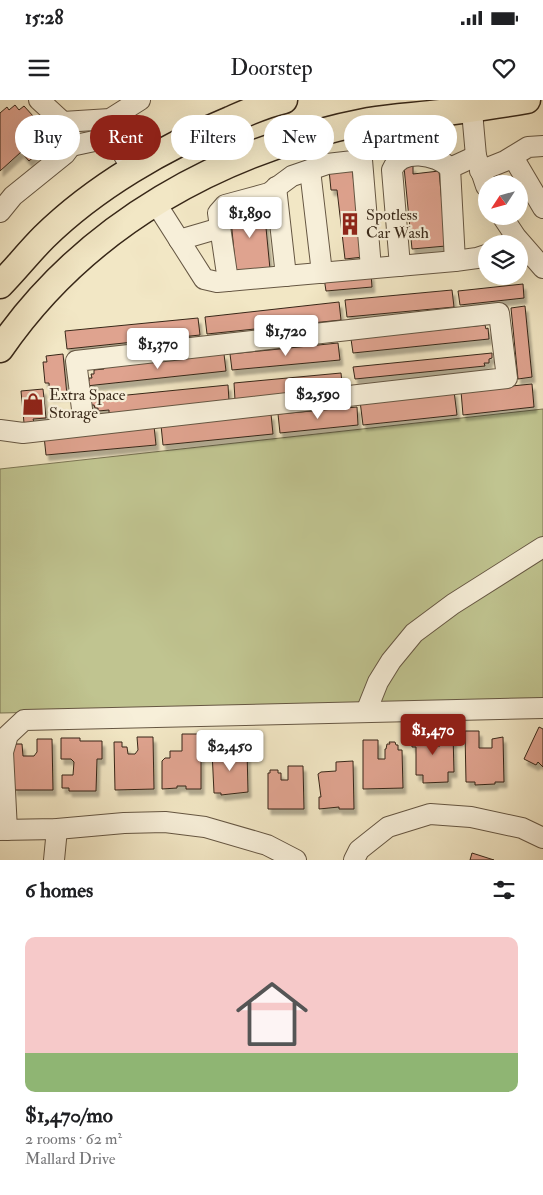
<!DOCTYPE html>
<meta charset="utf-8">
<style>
body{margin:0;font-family:"IM FELL Double Pica",serif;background:#f2f2f2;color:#202124;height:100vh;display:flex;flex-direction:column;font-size:19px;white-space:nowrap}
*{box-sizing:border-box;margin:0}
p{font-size:16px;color:#757577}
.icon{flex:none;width:28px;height:28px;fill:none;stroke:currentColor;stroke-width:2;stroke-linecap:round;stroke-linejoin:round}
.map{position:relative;height:760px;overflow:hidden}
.details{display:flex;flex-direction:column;background:#fff;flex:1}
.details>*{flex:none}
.guide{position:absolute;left:15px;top:15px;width:514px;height:45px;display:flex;gap:10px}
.needle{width:32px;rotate:234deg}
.tools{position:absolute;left:478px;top:75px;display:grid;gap:10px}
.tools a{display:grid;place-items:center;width:50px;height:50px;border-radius:50%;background:#fff;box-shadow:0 5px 20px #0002;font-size:25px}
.price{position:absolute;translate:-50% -42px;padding:0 11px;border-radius:5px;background:#fff;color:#222;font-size:16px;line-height:32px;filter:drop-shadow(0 1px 2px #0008)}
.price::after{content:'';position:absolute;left:50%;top:30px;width:15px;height:11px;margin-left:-8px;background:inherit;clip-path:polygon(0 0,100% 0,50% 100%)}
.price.active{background:#8f2418;color:#fff}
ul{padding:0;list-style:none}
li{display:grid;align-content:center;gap:10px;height:265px;padding:0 25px}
li span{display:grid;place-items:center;height:155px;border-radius:10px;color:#555}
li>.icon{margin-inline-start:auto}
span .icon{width:90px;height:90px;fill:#fffc;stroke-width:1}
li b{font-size:21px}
h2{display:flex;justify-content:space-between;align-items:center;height:60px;padding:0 25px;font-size:21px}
.pill{padding:0 18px;border-radius:22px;background:#fff;box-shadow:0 5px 20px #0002;font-size:18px;line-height:45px}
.pill.active{background:#8f2418;color:#fff}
.status{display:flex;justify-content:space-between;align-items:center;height:35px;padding:0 25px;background:#fff;direction:ltr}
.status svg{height:14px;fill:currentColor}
header{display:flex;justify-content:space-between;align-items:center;height:65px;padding:0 25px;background:#fff;font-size:22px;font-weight:600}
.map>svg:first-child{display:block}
.grass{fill:#c0c490;stroke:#7c7654}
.building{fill:#dfa38f;stroke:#372718;filter:url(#shadow)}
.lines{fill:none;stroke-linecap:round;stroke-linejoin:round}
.minor-casing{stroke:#665743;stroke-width:22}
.major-casing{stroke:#372718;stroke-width:29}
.minor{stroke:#f7efd9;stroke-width:20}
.major{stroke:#f2e7c5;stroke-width:26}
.labels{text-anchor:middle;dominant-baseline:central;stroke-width:4.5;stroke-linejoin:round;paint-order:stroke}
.poi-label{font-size:16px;fill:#372718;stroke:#f7efd9;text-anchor:start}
</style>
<div class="status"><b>15:28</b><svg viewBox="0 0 49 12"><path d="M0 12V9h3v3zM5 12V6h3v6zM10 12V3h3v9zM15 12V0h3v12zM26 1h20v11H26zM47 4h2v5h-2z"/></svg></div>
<header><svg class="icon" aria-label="menu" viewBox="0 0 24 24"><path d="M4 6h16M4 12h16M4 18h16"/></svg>Doorstep<svg class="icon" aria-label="heart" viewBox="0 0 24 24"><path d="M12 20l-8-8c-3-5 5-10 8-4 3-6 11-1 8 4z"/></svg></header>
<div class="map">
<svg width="543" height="760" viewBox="0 0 543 760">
<defs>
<filter id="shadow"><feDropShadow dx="3" dy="5.5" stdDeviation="1" flood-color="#0004"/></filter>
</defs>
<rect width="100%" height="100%" fill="#f2e7c5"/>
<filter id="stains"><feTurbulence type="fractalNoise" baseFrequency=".004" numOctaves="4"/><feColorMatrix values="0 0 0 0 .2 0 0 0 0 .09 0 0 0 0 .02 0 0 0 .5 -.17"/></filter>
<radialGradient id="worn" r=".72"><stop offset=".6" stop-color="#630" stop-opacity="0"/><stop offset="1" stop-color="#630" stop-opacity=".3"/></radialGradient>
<path class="grass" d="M543,309V602L0,613V369Z"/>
<g class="building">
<path d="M15,5L19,10L24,6L43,27L38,31L43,36L38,41L41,44L32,51L36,55L29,61L21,52L0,71V13L7,7L9,10Z"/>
<path d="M413,66V74L439,71L446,146L412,149L404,67Z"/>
<path d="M352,67L363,157L345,159L337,90H331L329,70Z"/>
<path d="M264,107L270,169L236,172L230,110Z"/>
<path d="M371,174L372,187L326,191L324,178Z"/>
<path d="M523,184L524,198L460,205L458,191Z"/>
<path d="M452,190L454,207L347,217L345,200Z"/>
<path d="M339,202L341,220L207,234L205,217Z"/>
<path d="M525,206L532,277L518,279L511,208Z"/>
<path d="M198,218L200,235L67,249L65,231Z"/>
<path d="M485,225L486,229L488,228L489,239L353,253L351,239Z"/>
<path d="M338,243L340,260L232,270L230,254Z"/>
<path d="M492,253V258L489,259V263H484L485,266L355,279L353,267Z"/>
<path d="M63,254L67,295L50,296L49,283H45L43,262H47L46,256Z"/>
<path d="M224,254L226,271L86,286L85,282L89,281V278H92L91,274H94V270L104,269V267Z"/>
<path d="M341,273L342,283H339L340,287L325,288L326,291L235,300L234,283Z"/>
<path d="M532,284L534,307L463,315L461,291Z"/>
<path d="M228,285L229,301L109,314V310L98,311V308H95L94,305H91L87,299Z"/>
<path d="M43,289L46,318L33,319L34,322L24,323L21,291Z"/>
<path d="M454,291L457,315L363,325L360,301Z"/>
<path d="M357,307L358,325L280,333L278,314Z"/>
<path d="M271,314L273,334L163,345L161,325Z"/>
<path d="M154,326L156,345L46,355L44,336Z"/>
<path d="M539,627L543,629V667L538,662L536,665L524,659Z"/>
<path d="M411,630H433L434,643H431V646H440V640L445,634H453L454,672H448V682L423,683V675H416V647H412Z"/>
<path d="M465,631H479V648H492V639L503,637L504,682H495V684L475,685V682H466Z"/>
<path d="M182,634H204V652H201V689H186V686H177V688L162,689V661L165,658H170V651H182Z"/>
<path d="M137,637H153L154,689L115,690L114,642H122V647H127L128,654H135L138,650Z"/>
<path d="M61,638H80V641H102V659H97L96,691H69V688H62V675H73L74,662L71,659H61Z"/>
<path d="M37,639H52L53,690H14L13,647H15L16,644H22L23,656H34L37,652Z"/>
<path d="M363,640H378V659H385V649H386L387,644H390L389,642H395L396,645H398V650H402L403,688L363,689Z"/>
<path d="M247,649L248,692L221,695V693H214L212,651Z"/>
<path d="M353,661L354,709H339V707L319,709V697H321L318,674L321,672L336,671V662Z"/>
<path d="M288,666H303L304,709H268V673H270V670H278V673H281V680H288Z"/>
<path d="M472,753L494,760H470Z"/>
</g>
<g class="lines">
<defs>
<g id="minor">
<path d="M471,0L476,56L486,86"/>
<path d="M110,19L113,37L132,69"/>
<path d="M63,22L110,19L140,0"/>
<path d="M71,46L113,37"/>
<path d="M513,57L543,108"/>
<path d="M310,70L322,173"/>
<path d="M480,71L505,61L528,47L543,46"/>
<path d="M276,87L286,176"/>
<path d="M155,102L204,179L217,182L455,161L477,158L486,155"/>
<path d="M0,112L13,96L65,54L71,46L63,22L39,0"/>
<path d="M502,116L516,137L543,168"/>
<path d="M179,140L220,128"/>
<path d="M455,161L450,68L476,56"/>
<path d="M400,166L392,70C401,48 436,54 450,68"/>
<path d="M228,181L218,113L225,105L269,93L292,76L327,64L362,60L371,168"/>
<path d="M0,330L23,333L507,278L499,213L76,261L84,325"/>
<path d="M366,612L378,582L391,561L414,533L453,504L543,447"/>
<path d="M0,730L57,729L124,723L165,722L205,727L267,745L296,760"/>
<path d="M7,730L3,652L8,635L24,620L543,608"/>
<path d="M54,760L57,729"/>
<path d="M354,760L359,750L388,727L430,714L471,717L522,728L543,738"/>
</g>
<g id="major">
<path d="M0,185C15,170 28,153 44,137C95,87 164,47 230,20C248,12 265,4 284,0"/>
<path d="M0,249C86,124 223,49 369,21C393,17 417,16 441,13C469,9 498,5 527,0"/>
</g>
</defs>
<use href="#minor" class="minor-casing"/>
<use href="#major" class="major-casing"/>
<use href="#minor" class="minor"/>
<use href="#major" class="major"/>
</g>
<defs>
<symbol id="building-bare" viewBox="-9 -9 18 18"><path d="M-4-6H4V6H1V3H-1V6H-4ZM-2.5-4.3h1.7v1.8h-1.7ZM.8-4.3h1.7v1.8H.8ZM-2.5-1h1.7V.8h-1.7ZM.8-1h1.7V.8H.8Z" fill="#8f2418" stroke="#f7efd9" stroke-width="2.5" paint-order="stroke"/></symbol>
<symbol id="shop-bare" viewBox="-9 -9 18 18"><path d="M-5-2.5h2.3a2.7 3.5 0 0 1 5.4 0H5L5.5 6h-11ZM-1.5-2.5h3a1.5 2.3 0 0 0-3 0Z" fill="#8f2418" stroke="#f7efd9" stroke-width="2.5" paint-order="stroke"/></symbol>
</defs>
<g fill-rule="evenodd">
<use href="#building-bare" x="334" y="108" width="32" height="32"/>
<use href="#shop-bare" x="17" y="288" width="32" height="32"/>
</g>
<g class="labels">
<g class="poi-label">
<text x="366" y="115">Spotless<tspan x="366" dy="18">Car Wash</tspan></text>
<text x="49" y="295">Extra Space<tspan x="49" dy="18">Storage</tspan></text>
</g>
</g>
<rect width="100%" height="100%" filter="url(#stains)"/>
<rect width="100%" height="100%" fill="url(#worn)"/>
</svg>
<div class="tools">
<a><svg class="needle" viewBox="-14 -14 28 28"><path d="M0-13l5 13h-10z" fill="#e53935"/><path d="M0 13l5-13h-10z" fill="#757577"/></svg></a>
<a><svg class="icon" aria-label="layers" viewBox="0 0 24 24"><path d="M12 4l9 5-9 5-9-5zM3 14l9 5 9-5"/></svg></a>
</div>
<b class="price" style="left:250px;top:139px">$1,890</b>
<b class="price" style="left:286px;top:257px">$1,720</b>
<b class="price" style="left:158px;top:270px">$1,370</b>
<b class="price" style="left:318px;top:320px">$2,590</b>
<b class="price active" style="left:433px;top:656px">$1,470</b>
<b class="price" style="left:230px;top:672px">$2,450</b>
<div class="guide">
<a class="pill">Buy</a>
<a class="pill active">Rent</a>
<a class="pill">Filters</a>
<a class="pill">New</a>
<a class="pill">Apartment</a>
</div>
</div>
<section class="details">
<h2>6 homes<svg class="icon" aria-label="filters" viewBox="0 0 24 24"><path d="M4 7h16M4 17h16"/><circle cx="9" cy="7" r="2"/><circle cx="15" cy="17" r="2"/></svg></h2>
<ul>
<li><span style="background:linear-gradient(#f6c9c9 75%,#8fb573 0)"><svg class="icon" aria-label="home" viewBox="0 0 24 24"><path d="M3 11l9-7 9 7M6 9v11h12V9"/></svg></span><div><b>$1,470/mo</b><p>2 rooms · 62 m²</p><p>Mallard Drive</p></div></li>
</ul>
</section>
